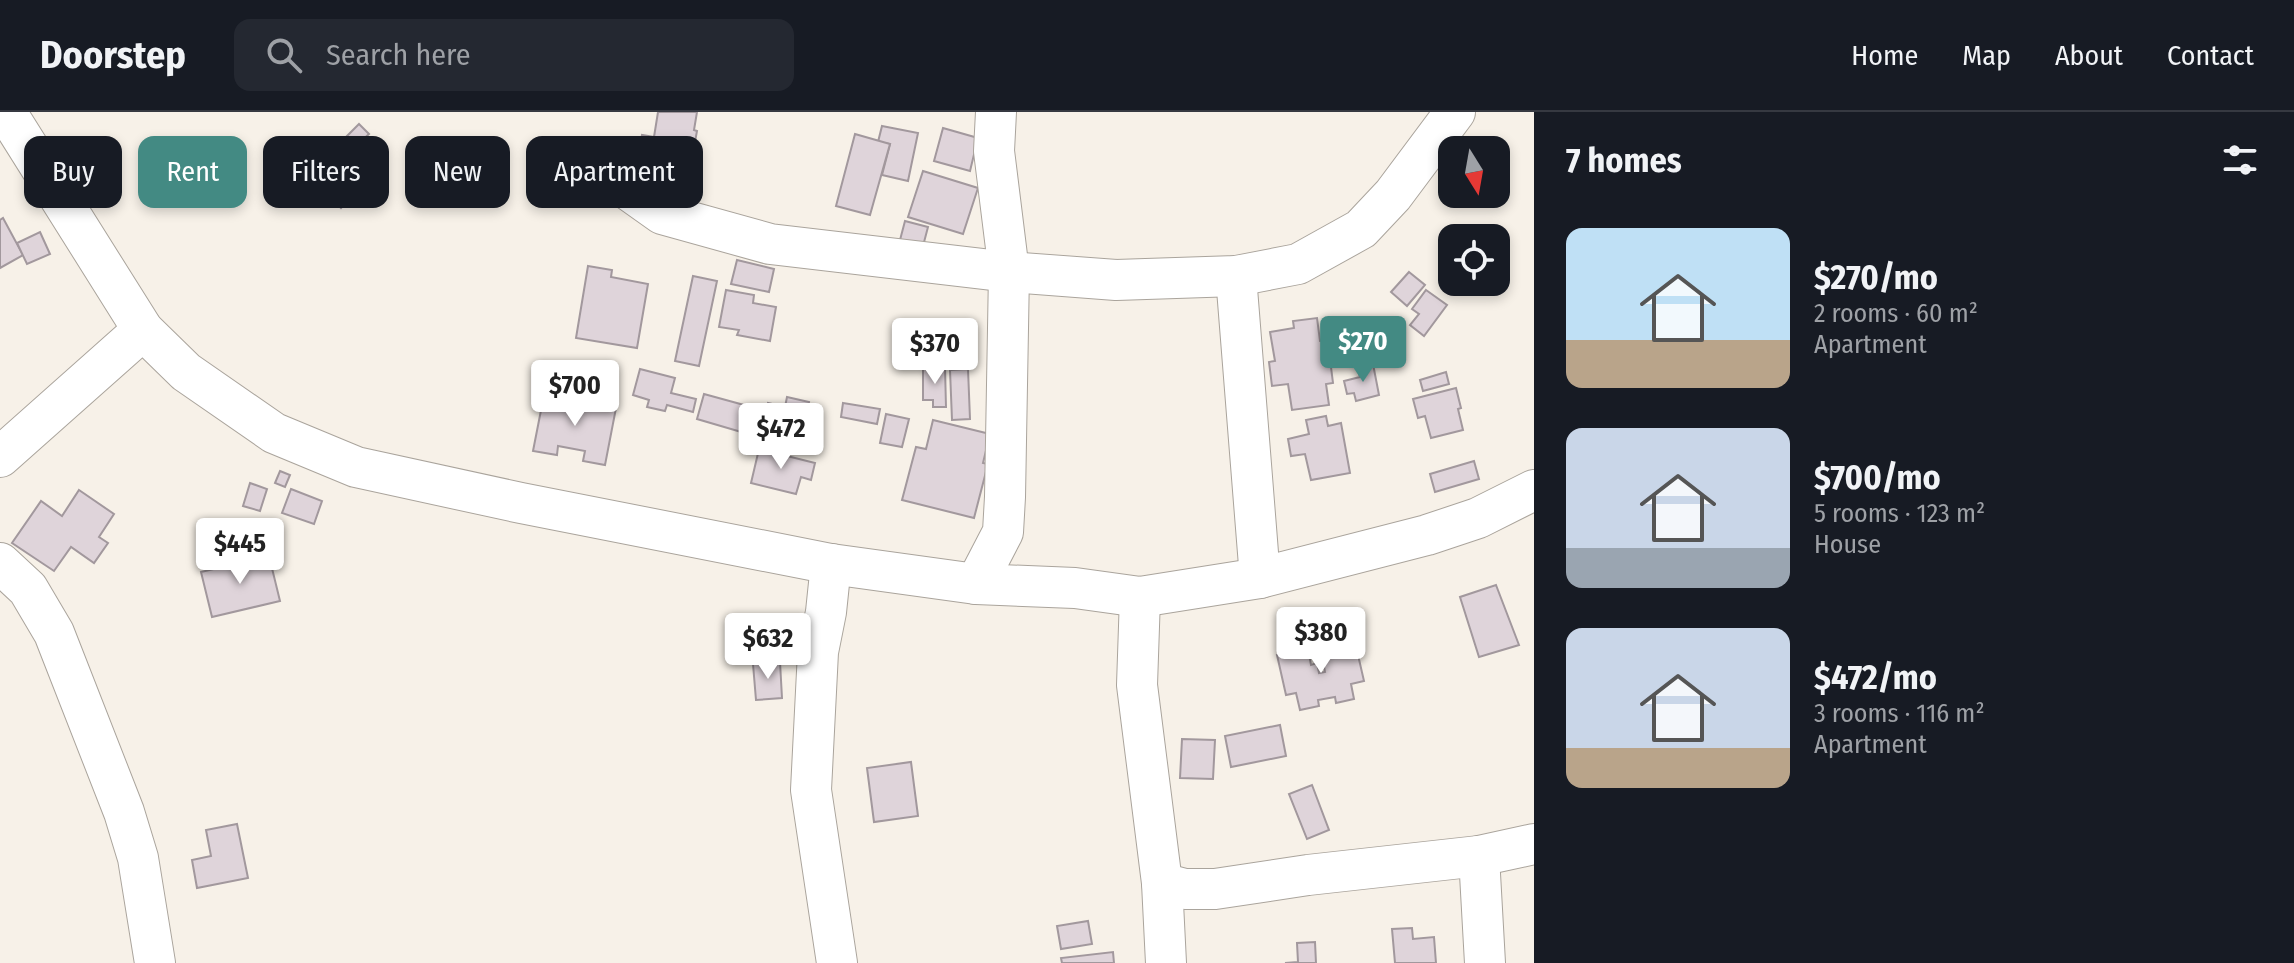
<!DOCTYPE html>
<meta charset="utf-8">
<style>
body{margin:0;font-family:"Fira Sans Condensed",sans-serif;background:#242831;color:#f1f3f6;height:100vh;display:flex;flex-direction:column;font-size:30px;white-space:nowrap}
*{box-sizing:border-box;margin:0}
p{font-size:26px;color:#9ea1a6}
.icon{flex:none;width:44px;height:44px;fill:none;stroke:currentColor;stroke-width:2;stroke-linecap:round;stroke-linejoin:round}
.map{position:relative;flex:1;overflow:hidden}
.panel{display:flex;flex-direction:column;background:#171b24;width:760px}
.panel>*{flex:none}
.guide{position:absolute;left:24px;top:24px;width:760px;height:72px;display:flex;gap:16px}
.needle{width:52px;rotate:169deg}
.controls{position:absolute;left:1438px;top:24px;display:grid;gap:16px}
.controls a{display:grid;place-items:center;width:72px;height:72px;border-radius:16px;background:#171b24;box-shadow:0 4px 12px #0003;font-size:40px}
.price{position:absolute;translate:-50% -68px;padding:0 18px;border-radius:8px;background:#fff;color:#222;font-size:26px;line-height:52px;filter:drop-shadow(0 2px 4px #0008)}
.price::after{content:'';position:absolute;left:50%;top:48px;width:24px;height:18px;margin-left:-12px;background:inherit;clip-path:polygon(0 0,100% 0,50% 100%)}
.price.on{background:#438a83;color:#fff}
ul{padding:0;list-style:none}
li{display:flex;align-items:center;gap:24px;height:200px;padding:0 32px}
li span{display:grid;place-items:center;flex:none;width:224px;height:160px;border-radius:16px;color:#555}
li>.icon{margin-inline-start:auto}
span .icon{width:96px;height:96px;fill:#fffc;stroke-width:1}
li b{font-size:34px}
h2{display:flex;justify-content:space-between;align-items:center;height:96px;padding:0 32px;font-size:34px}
.pill{padding:0 28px;border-radius:16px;background:#171b24;box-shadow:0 4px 12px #0003;font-size:28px;line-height:72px}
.pill.on{background:#438a83;color:#fff}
header{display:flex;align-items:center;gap:48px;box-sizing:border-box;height:112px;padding:0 40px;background:#171b24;border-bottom:2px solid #363941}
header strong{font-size:38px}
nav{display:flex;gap:44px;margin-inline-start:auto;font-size:28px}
.search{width:560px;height:72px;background:#242831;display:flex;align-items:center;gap:20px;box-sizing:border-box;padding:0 28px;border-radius:16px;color:#9ea1a6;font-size:30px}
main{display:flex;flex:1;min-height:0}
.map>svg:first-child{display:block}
.building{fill:#dfd4da;stroke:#a2989d;stroke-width:2}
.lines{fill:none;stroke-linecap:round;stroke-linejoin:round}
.minor-casing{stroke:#aaa49c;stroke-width:42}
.minor{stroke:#fff;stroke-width:40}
</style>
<header>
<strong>Doorstep</strong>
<div class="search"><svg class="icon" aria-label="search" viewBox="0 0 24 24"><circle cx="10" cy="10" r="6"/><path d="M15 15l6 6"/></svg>Search here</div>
<nav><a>Home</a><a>Map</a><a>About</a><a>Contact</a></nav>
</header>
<main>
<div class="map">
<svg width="1534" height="851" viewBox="0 0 1534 851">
<rect width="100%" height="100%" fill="#f7f1e8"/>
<g class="building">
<path d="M658,0H697L694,18L697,19L689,62L653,55L654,50L637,47L642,23L654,25Z"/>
<path d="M359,12L369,22L358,32L381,55L341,96L308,63L326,45L321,41L337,26L341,30Z"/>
<path d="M882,14L918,21L908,69L882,63L890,32L878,30Z"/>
<path d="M943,16L978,26L970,59L934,49Z"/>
<path d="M855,22L890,32L870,103L836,94Z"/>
<path d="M923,59L978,76L963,122L908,105Z"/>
<path d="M3,106L23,143L0,156V108Z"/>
<path d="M905,109L928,115L923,134L900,128Z"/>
<path d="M40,120L50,142L27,152L17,131Z"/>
<path d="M737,148L774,157L769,180L731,172Z"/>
<path d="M588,154L612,158L611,165L648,172L637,236L576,226Z"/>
<path d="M1409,160L1425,173L1407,194L1391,180Z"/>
<path d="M693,164L717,169L699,254L675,249Z"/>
<path d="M726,178L754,183L753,191L776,195L770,229L737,223L739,218L719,215Z"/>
<path d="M1426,178L1447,193L1424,224L1410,213L1419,202L1412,197Z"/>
<path d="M1317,206L1320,229L1335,227L1338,254L1331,255L1333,271L1326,272L1329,293L1292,298L1288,272L1272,274L1269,250L1275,249L1270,220L1294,216L1293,209Z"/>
<path d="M1373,252L1379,283L1356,289L1354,281L1347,282L1344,269L1360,265L1357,256Z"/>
<path d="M945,255L946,295H933V288H923V256Z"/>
<path d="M640,257L675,266L671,281L696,287L693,300L667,293L665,299L647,295L649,288L633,283Z"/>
<path d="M968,257L970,307L952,308L950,258Z"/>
<path d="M1446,260L1449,272L1423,279L1420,268Z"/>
<path d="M1456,276L1461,296L1458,297L1463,318L1431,326L1425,304L1418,306L1413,287Z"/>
<path d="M704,282L755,296L748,322L697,307Z"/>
<path d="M544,283L616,296L605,353L583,349L585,339L558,334L557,343L533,339Z"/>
<path d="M787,285L809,290L805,308L818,311L812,340L760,328L768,291L785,295Z"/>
<path d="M843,291L880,297L877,312L841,305Z"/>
<path d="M886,302L909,307L902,335L880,331Z"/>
<path d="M1326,304L1328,314L1341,311L1350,361L1311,368L1305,342L1291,344L1288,327L1309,322L1306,308Z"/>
<path d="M933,308L990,322L983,351L988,352L974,406L902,388L916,335L926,337Z"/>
<path d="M759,337L815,351L811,368L801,365L796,382L751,371Z"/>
<path d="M1474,349L1479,367L1435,380L1430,362Z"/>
<path d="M280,359L290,363L285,375L275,371Z"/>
<path d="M250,371L267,377L260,399L243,394Z"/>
<path d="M291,377L322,389L314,412L282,401Z"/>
<path d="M79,378L114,402L99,425L108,431L94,451L71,435L54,459L12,431L41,389L62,404Z"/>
<path d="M269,444L280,489L212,505L201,460Z"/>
<path d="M1496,473L1519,533L1479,545L1460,485Z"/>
<path d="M1346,528L1349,545L1358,543L1364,569L1351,572L1354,587L1336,591L1335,585L1318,588L1319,594L1300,598L1296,581L1286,583L1277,543L1308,537L1311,553L1317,551L1319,561L1325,560L1320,534Z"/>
<path d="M780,550L782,586L756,588L753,552Z"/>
<path d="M1280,613L1286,644L1231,655L1225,624Z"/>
<path d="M1182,627L1215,628L1213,667L1180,666Z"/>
<path d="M911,650L918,704L874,710L867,656Z"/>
<path d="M1312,673L1329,718L1307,727L1289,682Z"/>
<path d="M237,712L248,766L197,776L192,748L211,744L206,718Z"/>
<path d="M1088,809L1092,832L1061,837L1057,814Z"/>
<path d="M1412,816L1413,827L1434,825L1436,851H1395L1392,817Z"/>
<path d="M1315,830L1316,851H1285L1298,850L1297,831Z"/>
<path d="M1113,840L1114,851H1062L1061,846Z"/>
</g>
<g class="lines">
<defs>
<g id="minor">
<path d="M6,0L143,218L186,260L274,321L356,355L521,391L831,452L976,472L1075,476L1140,485L1260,466L1427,423L1478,406L1534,378"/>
<path d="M575,53L624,75L662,102L770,132L1009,160L1116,168L1236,164L1298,152L1361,117L1393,83L1455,0"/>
<path d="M1236,164L1260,466"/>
<path d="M0,345L143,218"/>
<path d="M0,451L28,477L54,521L124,700L138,746L155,851"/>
<path d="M831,452L826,500L818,540L811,678L837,851"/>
<path d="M976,472L1003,420L1005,385L1009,160L994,39L996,0"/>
<path d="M1140,485L1137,573L1162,771L1166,851"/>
<path d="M1479,744L1485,851"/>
<path d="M1162,771L1185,777H1215L1308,763L1479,744L1534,732"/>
</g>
</defs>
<use href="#minor" class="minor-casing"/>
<use href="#minor" class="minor"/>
</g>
</svg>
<div class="controls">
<a><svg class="needle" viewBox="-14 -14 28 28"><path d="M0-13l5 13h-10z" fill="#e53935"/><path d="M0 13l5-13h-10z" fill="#9ea1a6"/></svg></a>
<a><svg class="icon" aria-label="locate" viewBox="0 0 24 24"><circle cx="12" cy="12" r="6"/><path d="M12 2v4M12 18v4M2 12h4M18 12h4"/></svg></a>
</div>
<b class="price on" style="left:1363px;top:272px">$270</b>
<b class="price" style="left:935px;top:274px">$370</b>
<b class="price" style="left:575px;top:316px">$700</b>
<b class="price" style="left:781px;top:359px">$472</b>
<b class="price" style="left:240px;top:474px">$445</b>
<b class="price" style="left:1321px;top:563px">$380</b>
<b class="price" style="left:768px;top:569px">$632</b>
<div class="guide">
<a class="pill">Buy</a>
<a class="pill on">Rent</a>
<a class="pill">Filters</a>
<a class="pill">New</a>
<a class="pill">Apartment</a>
</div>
</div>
<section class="panel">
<h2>7 homes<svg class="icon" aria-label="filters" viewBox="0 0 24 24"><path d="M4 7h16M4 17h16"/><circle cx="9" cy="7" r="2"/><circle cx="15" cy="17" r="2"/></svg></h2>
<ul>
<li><span style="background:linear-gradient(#bfe0f5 70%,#b9a48a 0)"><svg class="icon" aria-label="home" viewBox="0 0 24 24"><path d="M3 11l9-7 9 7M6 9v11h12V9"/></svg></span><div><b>$270/mo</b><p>2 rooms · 60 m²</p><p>Apartment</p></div></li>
<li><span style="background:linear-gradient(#c9d6e8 75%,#9aa5b1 0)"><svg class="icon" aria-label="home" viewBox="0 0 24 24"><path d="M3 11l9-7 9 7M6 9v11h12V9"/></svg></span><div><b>$700/mo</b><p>5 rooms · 123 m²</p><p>House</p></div></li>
<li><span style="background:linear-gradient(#c9d6e8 75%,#b9a48a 0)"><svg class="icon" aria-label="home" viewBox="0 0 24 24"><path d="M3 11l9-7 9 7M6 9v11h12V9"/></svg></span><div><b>$472/mo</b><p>3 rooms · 116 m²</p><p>Apartment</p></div></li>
</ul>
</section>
</main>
